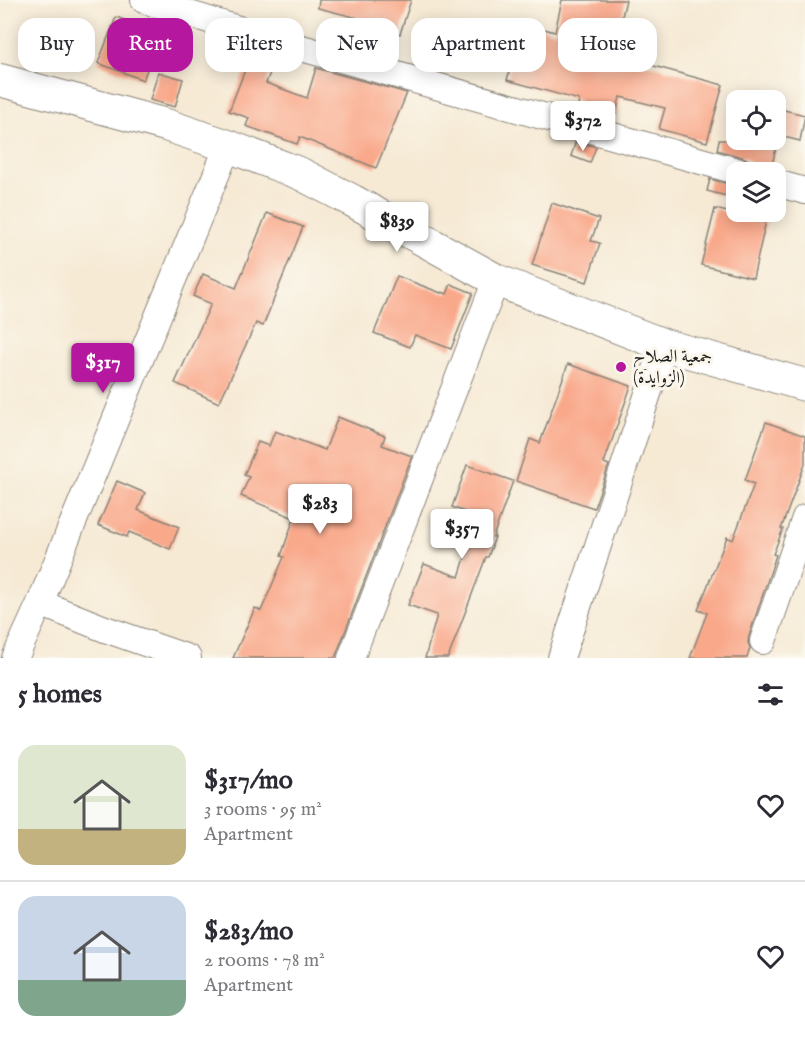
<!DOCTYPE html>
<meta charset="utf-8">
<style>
body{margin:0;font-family:"IM FELL English",Amiri,serif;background:#f7f7f7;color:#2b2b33;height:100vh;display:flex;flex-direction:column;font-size:22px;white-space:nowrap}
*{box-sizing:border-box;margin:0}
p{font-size:20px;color:#7c7c81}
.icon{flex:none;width:33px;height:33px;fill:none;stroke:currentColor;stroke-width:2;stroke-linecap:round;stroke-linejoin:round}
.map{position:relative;height:658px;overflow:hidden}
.drawer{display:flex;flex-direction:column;background:#fff;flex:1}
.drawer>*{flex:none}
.top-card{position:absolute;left:18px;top:18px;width:770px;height:54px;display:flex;gap:12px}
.fabs{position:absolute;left:726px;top:90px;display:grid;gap:12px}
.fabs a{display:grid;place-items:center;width:60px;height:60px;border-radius:12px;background:#fff;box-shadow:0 3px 15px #0003;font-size:30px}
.price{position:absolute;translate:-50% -51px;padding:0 14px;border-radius:6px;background:#fff;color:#222;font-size:20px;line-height:39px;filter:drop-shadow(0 2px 3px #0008)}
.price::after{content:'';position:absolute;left:50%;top:36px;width:18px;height:14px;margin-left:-9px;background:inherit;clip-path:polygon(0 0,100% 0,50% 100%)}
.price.selected{background:#b5179e;color:#fff}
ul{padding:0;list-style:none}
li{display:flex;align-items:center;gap:18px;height:150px;padding:0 18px}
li+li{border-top:2px solid #e1e1e2}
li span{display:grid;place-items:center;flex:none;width:168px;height:120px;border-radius:18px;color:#555}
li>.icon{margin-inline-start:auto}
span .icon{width:72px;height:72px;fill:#fffc;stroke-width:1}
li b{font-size:26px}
h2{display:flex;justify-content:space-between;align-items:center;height:72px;padding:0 18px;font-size:26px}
.tag{padding:0 21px;border-radius:18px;background:#fff;box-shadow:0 3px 15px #0003;font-size:21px;line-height:54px}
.tag.selected{background:#b5179e;color:#fff}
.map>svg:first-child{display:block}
.building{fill:#f9a88a}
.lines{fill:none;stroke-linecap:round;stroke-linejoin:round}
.minor-casing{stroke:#898378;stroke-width:28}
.tertiary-casing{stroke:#898378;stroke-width:34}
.minor{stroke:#fff;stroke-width:26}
.tertiary{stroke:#fff;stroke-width:32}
.poi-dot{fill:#b5179e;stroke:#fbf7ec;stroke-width:2}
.labels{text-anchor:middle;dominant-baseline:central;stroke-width:6;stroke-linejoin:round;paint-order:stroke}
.poi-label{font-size:18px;fill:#1c1c1c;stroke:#fbf7ec;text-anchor:start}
</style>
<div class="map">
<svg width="805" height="658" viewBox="0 0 805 658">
<rect width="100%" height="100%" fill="#fbf7ec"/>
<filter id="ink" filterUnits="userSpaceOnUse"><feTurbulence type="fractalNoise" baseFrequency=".0167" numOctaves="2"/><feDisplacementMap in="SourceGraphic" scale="12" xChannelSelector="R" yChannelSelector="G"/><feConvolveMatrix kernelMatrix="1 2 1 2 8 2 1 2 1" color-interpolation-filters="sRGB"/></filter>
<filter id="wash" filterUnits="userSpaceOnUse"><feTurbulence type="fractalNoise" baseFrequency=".008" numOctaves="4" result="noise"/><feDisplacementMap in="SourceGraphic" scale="24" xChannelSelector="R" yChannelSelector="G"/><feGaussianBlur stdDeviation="1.35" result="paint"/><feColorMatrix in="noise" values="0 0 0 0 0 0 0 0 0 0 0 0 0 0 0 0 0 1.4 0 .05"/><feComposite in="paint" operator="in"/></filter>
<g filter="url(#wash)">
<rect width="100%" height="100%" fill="#f6ead5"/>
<g id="blocks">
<g class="building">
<path d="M319,0H411L400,34L369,25L370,21L318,8Z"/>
<path d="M562,0H626L615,45L641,51L639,62L723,85L707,142L659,129L665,108L620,97L616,114L608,112L605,118L586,113L587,108L578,106L579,100L507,80L523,23L555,32Z"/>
<path d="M116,17L161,33L143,80L98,63Z"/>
<path d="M250,57L273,65L266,83L307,98L316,68L407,93L376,168L300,137L297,144L246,126L249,118L229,111Z"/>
<path d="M158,72L183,79L175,107L150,100Z"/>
<path d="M776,108L805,115L800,141L776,135Z"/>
<path d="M719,140H778L771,169L767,171L754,168L751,162L745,158L717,150Z"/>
<path d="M576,141L596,147L590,163L571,156Z"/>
<path d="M710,179L732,185L730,197L707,191Z"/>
<path d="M552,203L599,219L591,241L600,243L587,282L532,265Z"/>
<path d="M715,209L766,221L753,278L701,265Z"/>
<path d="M267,213L303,227L263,326L256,323L219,403L175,383L211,304L193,296L203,274L236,288Z"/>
<path d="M397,276L441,293L442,292L447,294L451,284L473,293L451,349L415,335L410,347L374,333Z"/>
<path d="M568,364L631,386L604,463L609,465L594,508L516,481L530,439L540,443Z"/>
<path d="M338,417L385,436L382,445L412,456L335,658H233L255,608L261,611L284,557L281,556L294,518L241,496L249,477L244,475L258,442L269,446L275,431L325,450Z"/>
<path d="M766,422L805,436V464L781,529H783L773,554L776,555L749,636L748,643L750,648L747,658H690L707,613L698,610L727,537L733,540L754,484L745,480Z"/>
<path d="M467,465L513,481L493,537H495L488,557H486L448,658H425L437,615L408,605L424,564L459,577L478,517L452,507Z"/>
<path d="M117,481L145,493L138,510L179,527L170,549L129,532L127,537L98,525Z"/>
</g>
</g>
</g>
<g filter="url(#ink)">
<use href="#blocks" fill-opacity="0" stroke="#898378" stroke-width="1.5"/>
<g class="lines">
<defs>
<g id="minor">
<path d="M144,0L277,41L740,172"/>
<path d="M776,183L805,191"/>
<path d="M40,603L105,629L188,658"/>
<path d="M763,641L805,518"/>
<path d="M15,658L40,603L228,146"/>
<path d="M351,658L496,280"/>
<path d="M561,658L664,345"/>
</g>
<path id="tertiary" d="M0,80L166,125L228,146L301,174L353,201L496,280L664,345L805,385"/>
</defs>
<use href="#minor" class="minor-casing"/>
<use href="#tertiary" class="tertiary-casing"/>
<use href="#minor" class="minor"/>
<use href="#tertiary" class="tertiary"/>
</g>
</g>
<circle class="poi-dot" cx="621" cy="367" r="6"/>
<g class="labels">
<g class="poi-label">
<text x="633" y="357">جمعية الصلاح<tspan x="633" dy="21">(الزوايدة)</tspan></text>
</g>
</g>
</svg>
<div class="fabs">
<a><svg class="icon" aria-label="locate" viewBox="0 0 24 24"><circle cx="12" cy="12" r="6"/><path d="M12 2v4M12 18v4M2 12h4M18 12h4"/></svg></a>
<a><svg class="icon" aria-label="layers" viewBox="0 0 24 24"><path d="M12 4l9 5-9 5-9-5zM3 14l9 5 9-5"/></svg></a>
</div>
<b class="price" style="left:583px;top:152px">$372</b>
<b class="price" style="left:397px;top:253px">$839</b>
<b class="price selected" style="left:103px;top:394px">$317</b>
<b class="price" style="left:320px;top:535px">$283</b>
<b class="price" style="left:462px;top:560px">$357</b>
<div class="top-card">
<a class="tag">Buy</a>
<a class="tag selected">Rent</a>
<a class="tag">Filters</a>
<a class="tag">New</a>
<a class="tag">Apartment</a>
<a class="tag">House</a>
</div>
</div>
<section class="drawer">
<h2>5 homes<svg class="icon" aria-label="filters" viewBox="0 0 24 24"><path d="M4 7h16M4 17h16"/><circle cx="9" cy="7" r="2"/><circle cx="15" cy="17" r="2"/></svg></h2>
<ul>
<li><span style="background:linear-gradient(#dfe7d0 70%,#c2b280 0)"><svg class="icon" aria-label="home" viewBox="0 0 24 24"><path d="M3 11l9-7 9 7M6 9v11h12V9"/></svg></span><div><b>$317/mo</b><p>3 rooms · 95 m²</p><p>Apartment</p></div><svg class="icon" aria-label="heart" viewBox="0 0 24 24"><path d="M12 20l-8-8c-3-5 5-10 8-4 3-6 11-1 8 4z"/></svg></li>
<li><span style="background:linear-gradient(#c9d6e8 70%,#7fa58c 0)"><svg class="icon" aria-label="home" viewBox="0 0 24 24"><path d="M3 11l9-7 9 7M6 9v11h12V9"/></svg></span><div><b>$283/mo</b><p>2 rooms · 78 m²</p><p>Apartment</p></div><svg class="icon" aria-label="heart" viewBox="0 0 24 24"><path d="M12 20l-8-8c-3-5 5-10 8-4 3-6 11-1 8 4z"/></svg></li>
</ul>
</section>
